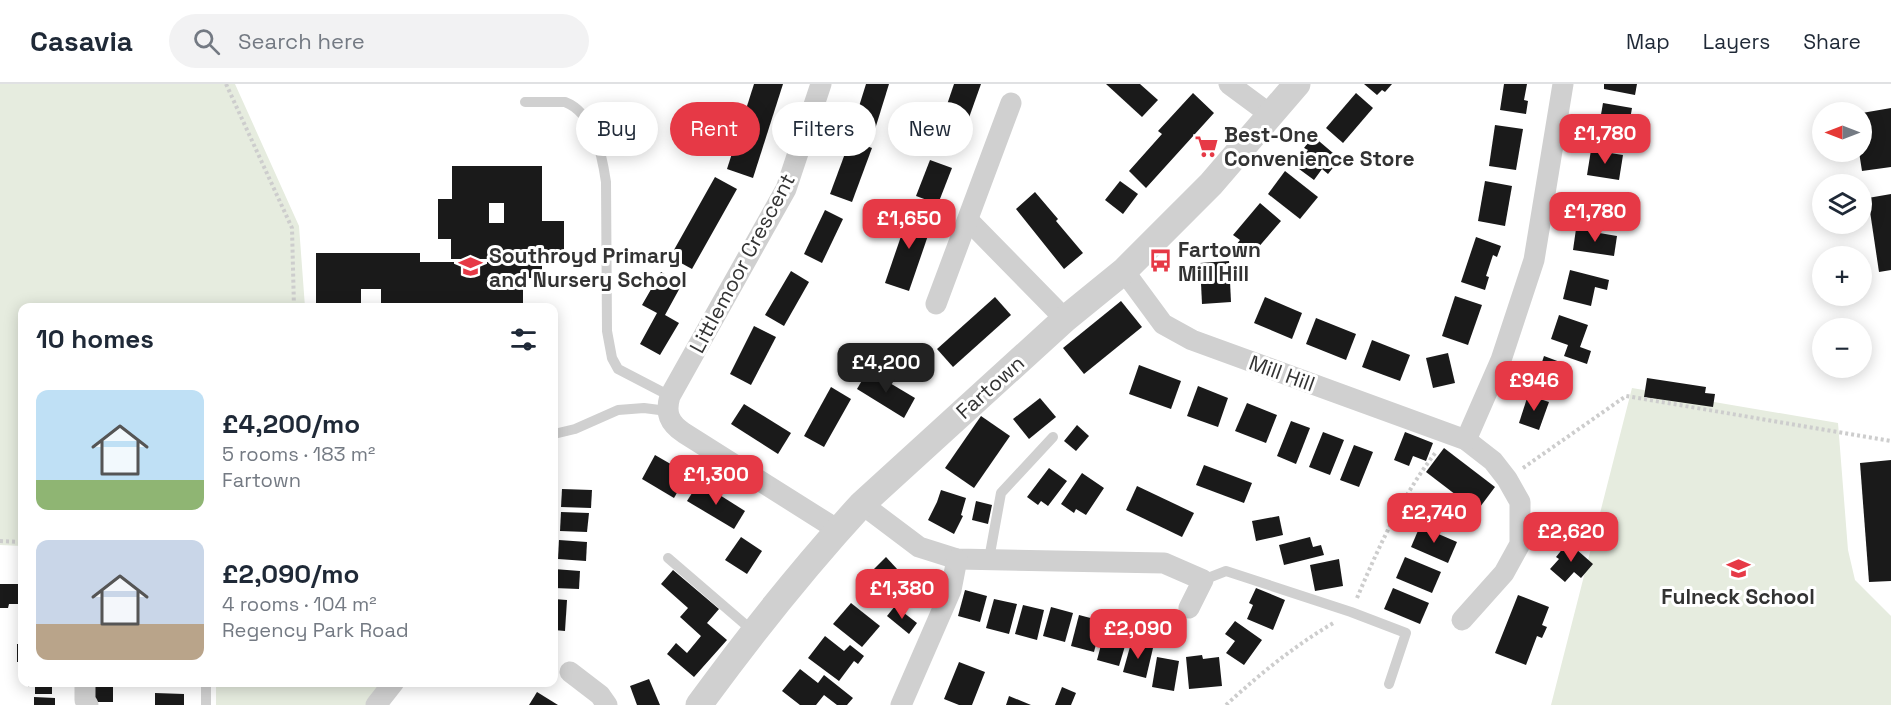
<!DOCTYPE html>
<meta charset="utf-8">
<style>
body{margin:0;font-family:"Space Grotesk",sans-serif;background:#f2f2f3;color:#1f2937;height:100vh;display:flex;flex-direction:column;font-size:22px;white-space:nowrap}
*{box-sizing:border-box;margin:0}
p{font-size:20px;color:#747a83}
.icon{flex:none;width:33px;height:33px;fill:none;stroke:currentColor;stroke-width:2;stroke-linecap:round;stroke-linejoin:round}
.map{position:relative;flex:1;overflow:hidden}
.drawer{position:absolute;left:18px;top:219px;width:540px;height:384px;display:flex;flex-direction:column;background:#fff;border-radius:12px;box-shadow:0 3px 15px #0003}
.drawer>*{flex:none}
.top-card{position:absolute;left:576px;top:18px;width:570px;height:54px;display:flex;gap:12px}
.needle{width:39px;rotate:270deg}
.tools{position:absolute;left:1812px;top:18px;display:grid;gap:12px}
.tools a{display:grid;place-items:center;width:60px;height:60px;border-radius:50%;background:#fff;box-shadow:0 3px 15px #0003;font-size:30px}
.price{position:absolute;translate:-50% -51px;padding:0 14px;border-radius:12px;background:#e63946;color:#fff;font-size:20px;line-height:39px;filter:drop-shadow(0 2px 3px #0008)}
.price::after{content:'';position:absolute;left:50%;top:36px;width:18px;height:14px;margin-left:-9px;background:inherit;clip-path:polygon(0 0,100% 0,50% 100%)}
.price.selected{background:#222;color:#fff}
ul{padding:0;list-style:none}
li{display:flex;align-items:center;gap:18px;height:150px;padding:0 18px}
li span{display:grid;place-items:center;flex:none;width:168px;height:120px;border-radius:12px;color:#555}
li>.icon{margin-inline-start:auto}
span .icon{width:72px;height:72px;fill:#fffc;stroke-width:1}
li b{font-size:26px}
h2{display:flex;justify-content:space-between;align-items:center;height:72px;padding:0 18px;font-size:26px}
.pill{padding:0 21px;border-radius:27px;background:#fff;box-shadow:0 3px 15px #0003;font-size:21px;line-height:54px}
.pill.selected{background:#e63946;color:#fff}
header{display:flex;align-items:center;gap:36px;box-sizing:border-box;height:84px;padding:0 30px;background:#fff;border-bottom:2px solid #e0e1e3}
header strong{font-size:28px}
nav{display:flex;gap:33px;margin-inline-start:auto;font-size:21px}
.search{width:420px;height:54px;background:#f2f2f3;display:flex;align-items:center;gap:15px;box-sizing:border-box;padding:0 21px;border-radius:33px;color:#747a83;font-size:22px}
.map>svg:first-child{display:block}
.green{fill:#e6ecdf}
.building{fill:#1a1a1a;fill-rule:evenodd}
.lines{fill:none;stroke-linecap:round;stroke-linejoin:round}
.path{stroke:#cdcdcd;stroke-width:4;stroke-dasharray:3 3;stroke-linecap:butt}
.service{stroke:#d0d0d0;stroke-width:10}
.minor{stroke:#d0d0d0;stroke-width:21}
.tertiary{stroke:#d0d0d0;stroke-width:27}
.labels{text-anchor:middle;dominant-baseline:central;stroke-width:6;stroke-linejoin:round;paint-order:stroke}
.poi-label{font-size:21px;font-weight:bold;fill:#333;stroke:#fff;text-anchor:start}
.street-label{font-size:21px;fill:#333;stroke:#fff}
</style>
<header>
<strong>Casavia</strong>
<div class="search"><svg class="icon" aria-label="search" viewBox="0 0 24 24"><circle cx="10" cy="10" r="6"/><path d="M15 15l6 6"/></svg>Search here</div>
<nav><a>Map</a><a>Layers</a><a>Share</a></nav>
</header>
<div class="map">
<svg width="1891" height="621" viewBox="0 0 1891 621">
<rect width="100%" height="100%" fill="#fff"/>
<g class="green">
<path d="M0,0H235L299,142L305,223L22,224V462L0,461Z"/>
<path d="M1632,304L1838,339L1848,466L1855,496L1891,532V621H1551Z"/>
<path d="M216,599H394L376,621H216Z"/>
</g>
<g class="building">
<path d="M754,0H783L753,94L727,85Z"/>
<path d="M866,0H889L872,55L851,48Z"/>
<path d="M954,0H981L956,70L933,62Z"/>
<path d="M1106,0H1140L1158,16L1142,33Z"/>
<path d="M1364,0H1392L1385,8L1382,6L1377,11Z"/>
<path d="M1504,0H1527L1524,16L1528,17L1526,30L1500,26Z"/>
<path d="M1604,0H1637L1635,11L1604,5Z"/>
<path d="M1193,9L1214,29L1146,104L1129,87L1162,50L1158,47Z"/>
<path d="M1356,9L1373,24L1343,59L1326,44Z"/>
<path d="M1603,19L1632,24L1628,47L1599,42Z"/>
<path d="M1891,24V83L1862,87L1859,68H1862V29Z"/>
<path d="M1495,41L1523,45L1516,86L1489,82Z"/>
<path d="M1313,52L1340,75L1328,90L1322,85L1314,96L1295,82L1308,66L1304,64Z"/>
<path d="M850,56L872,64L852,118L830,110Z"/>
<path d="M1591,66L1623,71L1619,96L1587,91Z"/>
<path d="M930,76L952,84L938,120L916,112Z"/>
<path d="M452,82H542V137H564V166H542V194H513V196H523V224H381V205H361V224H316V169H420V178H512V175H451V155H438V115H452ZM489,119H504V139H489Z"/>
<path d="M1285,87L1318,113L1300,135L1268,110Z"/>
<path d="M715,93L737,105L692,185L670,173Z"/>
<path d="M1120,97L1138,110L1123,130L1105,116Z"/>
<path d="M1485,97L1512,102L1505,142L1478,137Z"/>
<path d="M1035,108L1058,135L1056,137L1083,169L1064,185L1016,125Z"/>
<path d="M1891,110V186L1879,188L1868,114Z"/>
<path d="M1586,113L1618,118L1616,131H1611L1609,141L1582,137Z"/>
<path d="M1260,119L1281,137L1250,173L1236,161L1240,156L1233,151Z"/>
<path d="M825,126L843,135L822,179L804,170Z"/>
<path d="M910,126L934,134L909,207L885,199Z"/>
<path d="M1576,145L1617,152L1614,172L1573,166Z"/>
<path d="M1476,153L1501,162L1497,173L1493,171L1486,192L1489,193L1485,206L1461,198Z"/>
<path d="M1229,177L1231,218L1202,220L1200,179Z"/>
<path d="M1570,186L1609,196L1607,206L1595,203L1591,222L1563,215Z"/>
<path d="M791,187L809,198L784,242L765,231Z"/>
<path d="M661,188L682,200L665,231L679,239L660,271L640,260L657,229L642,221Z"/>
<path d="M1455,212L1482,221L1468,261L1442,252Z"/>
<path d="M995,213L1011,231L953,283L937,265Z"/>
<path d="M1265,213L1302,229L1292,255L1254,239Z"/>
<path d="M1121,217L1142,243L1084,290L1063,264Z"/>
<path d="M1559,231L1588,241L1580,263L1591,267L1587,280L1564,272L1568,261L1551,255Z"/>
<path d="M1316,234L1356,250L1346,276L1306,260Z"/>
<path d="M754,242L776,253L751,301L730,290Z"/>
<path d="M1372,256L1410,271L1400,297L1362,283Z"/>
<path d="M1448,269L1455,299L1433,304L1426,274Z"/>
<path d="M1544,272L1568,281L1558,309L1530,299L1535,285L1539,287Z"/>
<path d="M1139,281L1181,297L1171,325L1129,310Z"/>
<path d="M868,286L915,314L904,334L857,305Z"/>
<path d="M1647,294L1706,303L1705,309L1715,310L1713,323L1644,313Z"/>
<path d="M1198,302L1228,314L1218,343L1187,332Z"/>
<path d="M831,303L851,315L824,363L804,352Z"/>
<path d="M1528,311L1549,318L1539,346L1519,339Z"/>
<path d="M1040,314L1056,333L1029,355L1013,335Z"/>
<path d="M1247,319L1277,331L1266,359L1235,347Z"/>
<path d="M744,320L791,349L778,370L731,340Z"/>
<path d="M981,332L1010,352L974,404L945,384Z"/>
<path d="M1291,337L1310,344L1296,380L1277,372Z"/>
<path d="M1077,341L1089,352L1076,367L1064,357Z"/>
<path d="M1323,348L1344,356L1330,391L1309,383Z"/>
<path d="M1405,348L1433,359L1426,377L1413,372L1409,382L1394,376Z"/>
<path d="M1354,361L1373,368L1359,403L1340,396Z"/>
<path d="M1444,364L1495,403L1477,427L1426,388Z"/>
<path d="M655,371L688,390L674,414L642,395Z"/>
<path d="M1891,376V497L1869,498L1860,379Z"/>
<path d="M1204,381L1252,399L1244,419L1196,401Z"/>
<path d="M1049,384L1067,397L1048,422L1041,417L1038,421L1027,413Z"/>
<path d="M1082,389L1104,404L1086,431L1076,425L1074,429L1061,420Z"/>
<path d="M699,398L745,427L734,445L687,417Z"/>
<path d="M1137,402L1194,429L1182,453L1126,426Z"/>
<path d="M562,405L592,406L591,424L561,423Z"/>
<path d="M941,406L966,414L961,431L963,432L954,450L928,436L937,418Z"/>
<path d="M976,417L992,421L988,440L972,436Z"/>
<path d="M561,428L589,429L587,448L560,447Z"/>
<path d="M1279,432L1283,451L1256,457L1252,437Z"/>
<path d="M1420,442L1457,458L1448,479L1411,463Z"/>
<path d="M741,453L762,467L747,490L725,476Z"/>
<path d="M1310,453L1313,463L1321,461L1324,471L1284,481L1279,461Z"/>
<path d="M559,456L587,458L586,477L558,475Z"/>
<path d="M1568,458L1593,480L1581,494L1574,488L1565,498L1550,485L1559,475L1556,473Z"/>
<path d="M886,473L910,499L891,517L867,492Z"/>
<path d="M1405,473L1441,488L1432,509L1396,494Z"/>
<path d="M1339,475L1343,502L1315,507L1310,481Z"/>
<path d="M554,485L580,487L579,505L554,504Z"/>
<path d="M673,486L719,525L707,539L727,556L694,593L667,570L676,559L687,569L701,552L680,533L688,524L661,500Z"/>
<path d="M0,500H19L18,520H9L8,524H0Z"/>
<path d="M1256,504L1285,516L1273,546L1247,535L1253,521L1249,519Z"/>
<path d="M1393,504L1429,519L1420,540L1384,525Z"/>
<path d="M965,506L987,512L980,538L958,532Z"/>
<path d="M1518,511L1549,523L1542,541L1547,543L1542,554L1537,552L1526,581L1495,569Z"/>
<path d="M554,515L567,516L565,547L554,546Z"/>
<path d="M994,515L1017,520L1009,550L986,544Z"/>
<path d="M851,519L880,542L862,563L833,540Z"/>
<path d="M1023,521L1044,526L1037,556L1015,550Z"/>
<path d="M895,522L917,539L909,550L887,532Z"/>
<path d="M1051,523L1073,529L1065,558L1043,552Z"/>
<path d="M1079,531L1102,537L1094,568L1071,562Z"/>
<path d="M1235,537L1262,556L1244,581L1226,569L1235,557L1225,550Z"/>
<path d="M1105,546L1128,552L1119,582L1097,576Z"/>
<path d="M825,552L844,567L850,561L864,572L858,580L854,577L839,597L808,574Z"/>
<path d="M1131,559L1153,564L1146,594L1123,588Z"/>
<rect x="17" y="560" width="5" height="18"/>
<path d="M1202,571L1203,575L1219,573L1222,602L1189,605L1186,573Z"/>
<path d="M1157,573L1179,577L1174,607L1152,603Z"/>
<path d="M959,578L985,588L972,621H959L944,615Z"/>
<path d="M800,585L818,599L824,591L853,614L847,621H837L824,611L816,621H800L782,607Z"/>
<path d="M649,595L660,621H637L630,602Z"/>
<path d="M28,598H54V603H52V610H35V603H28Z"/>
<rect x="95" y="598" width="18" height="20"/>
<path d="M1062,603L1076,609L1071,621H1055Z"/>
<path d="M537,608L558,621H529Z"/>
<path d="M155,609L184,610V621H155Z"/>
<path d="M1009,612L1031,621H1006Z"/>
<path d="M34,613L55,614V621H34Z"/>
</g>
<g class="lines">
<g class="path">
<path d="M226,0L292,144L294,224"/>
<path d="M1523,384L1626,312L1891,357"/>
<path d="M0,457L22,458"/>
<path d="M1357,514C1379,462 1402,412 1436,368"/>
<path d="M1226,621C1261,589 1294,562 1335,538"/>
</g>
<g class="service">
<path d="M525,18H565C594,29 602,71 606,98L607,247L612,274L618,285L670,312"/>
<path d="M554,350L575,345L618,326L644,324L667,327"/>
<path d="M668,474L754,548"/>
<path d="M989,475L1001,409L1053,353"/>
<path d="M1203,496L1226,487L1351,528L1406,549L1389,600"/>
<path d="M206,598V621"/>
</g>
<g class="minor">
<path d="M821,0L786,105L670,312C665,329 669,339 684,349L838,446"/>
<path d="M1229,0L1271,31"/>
<path d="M968,136L1065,235"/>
<path d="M1124,187L1163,240L1192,256L1466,356L1493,377L1507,395L1520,418V460L1504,489L1462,536"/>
<path d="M936,220L1011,19"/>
<path d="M1466,356L1501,276L1534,176L1563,0"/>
<path d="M862,420L919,463L957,475L1164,479L1203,496L1189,524"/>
<path d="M570,588L600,611L607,621"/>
<path d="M85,598V616L88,621"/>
<path d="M376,621L394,598"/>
<path d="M901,621L951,506L957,475"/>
</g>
<path class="tertiary" d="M699,621C750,551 804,483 862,420L1065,235L1124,187L1211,100L1297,0"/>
</g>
<defs>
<symbol id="supermarket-bare" viewBox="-9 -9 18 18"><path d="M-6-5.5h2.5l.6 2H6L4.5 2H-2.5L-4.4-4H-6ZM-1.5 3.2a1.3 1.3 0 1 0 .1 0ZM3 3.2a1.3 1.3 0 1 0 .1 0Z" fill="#e63946" stroke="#fff" stroke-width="2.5" paint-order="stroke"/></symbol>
<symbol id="bus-bare" viewBox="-9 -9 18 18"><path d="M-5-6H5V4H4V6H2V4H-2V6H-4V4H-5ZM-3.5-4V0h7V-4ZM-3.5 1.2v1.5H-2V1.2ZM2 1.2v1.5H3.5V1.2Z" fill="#e63946" stroke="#fff" stroke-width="2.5" paint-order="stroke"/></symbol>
<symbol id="school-bare" viewBox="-9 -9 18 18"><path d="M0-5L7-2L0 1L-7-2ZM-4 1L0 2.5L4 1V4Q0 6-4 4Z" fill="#e63946" stroke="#fff" stroke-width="2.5" paint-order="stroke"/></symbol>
</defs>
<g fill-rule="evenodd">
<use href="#supermarket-bare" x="1190" y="46" width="33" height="33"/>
<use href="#bus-bare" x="1144" y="160" width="33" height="33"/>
<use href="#school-bare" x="454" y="166" width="33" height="33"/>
<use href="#school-bare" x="1722" y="468" width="33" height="33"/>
</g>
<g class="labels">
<g class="poi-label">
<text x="1224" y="50">Best-One<tspan x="1224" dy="24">Convenience Store</tspan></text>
<text x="1178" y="165">Fartown<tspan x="1178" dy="24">Mill Hill</tspan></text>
<text x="489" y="171">Southroyd Primary<tspan x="489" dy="24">and Nursery School</tspan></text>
<text x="1738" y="512" text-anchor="middle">Fulneck School</text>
</g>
<g class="street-label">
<text transform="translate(742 179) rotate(-62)">Littlemoor Crescent</text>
<text transform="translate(1282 289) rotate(20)">Mill Hill</text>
<text transform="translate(990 303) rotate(-42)">Fartown</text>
</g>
</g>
</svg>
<div class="tools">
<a><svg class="needle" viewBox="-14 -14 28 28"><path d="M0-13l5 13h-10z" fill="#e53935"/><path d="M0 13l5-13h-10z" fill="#747a83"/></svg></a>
<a><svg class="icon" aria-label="layers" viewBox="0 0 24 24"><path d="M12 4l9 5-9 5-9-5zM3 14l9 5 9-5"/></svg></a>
<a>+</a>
<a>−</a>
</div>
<b class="price" style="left:1605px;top:81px">£1,780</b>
<b class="price" style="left:1595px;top:159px">£1,780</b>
<b class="price" style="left:909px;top:166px">£1,650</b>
<b class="price selected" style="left:886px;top:310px">£4,200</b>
<b class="price" style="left:1534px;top:328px">£946</b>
<b class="price" style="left:716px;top:422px">£1,300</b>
<b class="price" style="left:1434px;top:460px">£2,740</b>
<b class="price" style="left:1571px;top:479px">£2,620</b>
<b class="price" style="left:902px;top:536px">£1,380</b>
<b class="price" style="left:1138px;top:576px">£2,090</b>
<div class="top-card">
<a class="pill">Buy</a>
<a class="pill selected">Rent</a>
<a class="pill">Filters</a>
<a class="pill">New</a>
</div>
<section class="drawer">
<h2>10 homes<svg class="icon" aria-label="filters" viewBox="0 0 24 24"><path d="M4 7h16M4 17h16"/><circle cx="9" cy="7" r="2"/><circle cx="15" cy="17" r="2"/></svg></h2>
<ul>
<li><span style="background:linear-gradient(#bfe0f5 75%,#8fb573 0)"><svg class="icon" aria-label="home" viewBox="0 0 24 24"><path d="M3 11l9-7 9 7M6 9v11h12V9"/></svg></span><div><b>£4,200/mo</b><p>5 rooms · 183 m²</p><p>Fartown</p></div></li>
<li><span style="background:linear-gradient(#c9d6e8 70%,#b9a48a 0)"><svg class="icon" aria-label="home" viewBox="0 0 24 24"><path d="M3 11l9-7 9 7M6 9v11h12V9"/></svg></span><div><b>£2,090/mo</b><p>4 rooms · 104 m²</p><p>Regency Park Road</p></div></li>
</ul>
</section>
</div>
